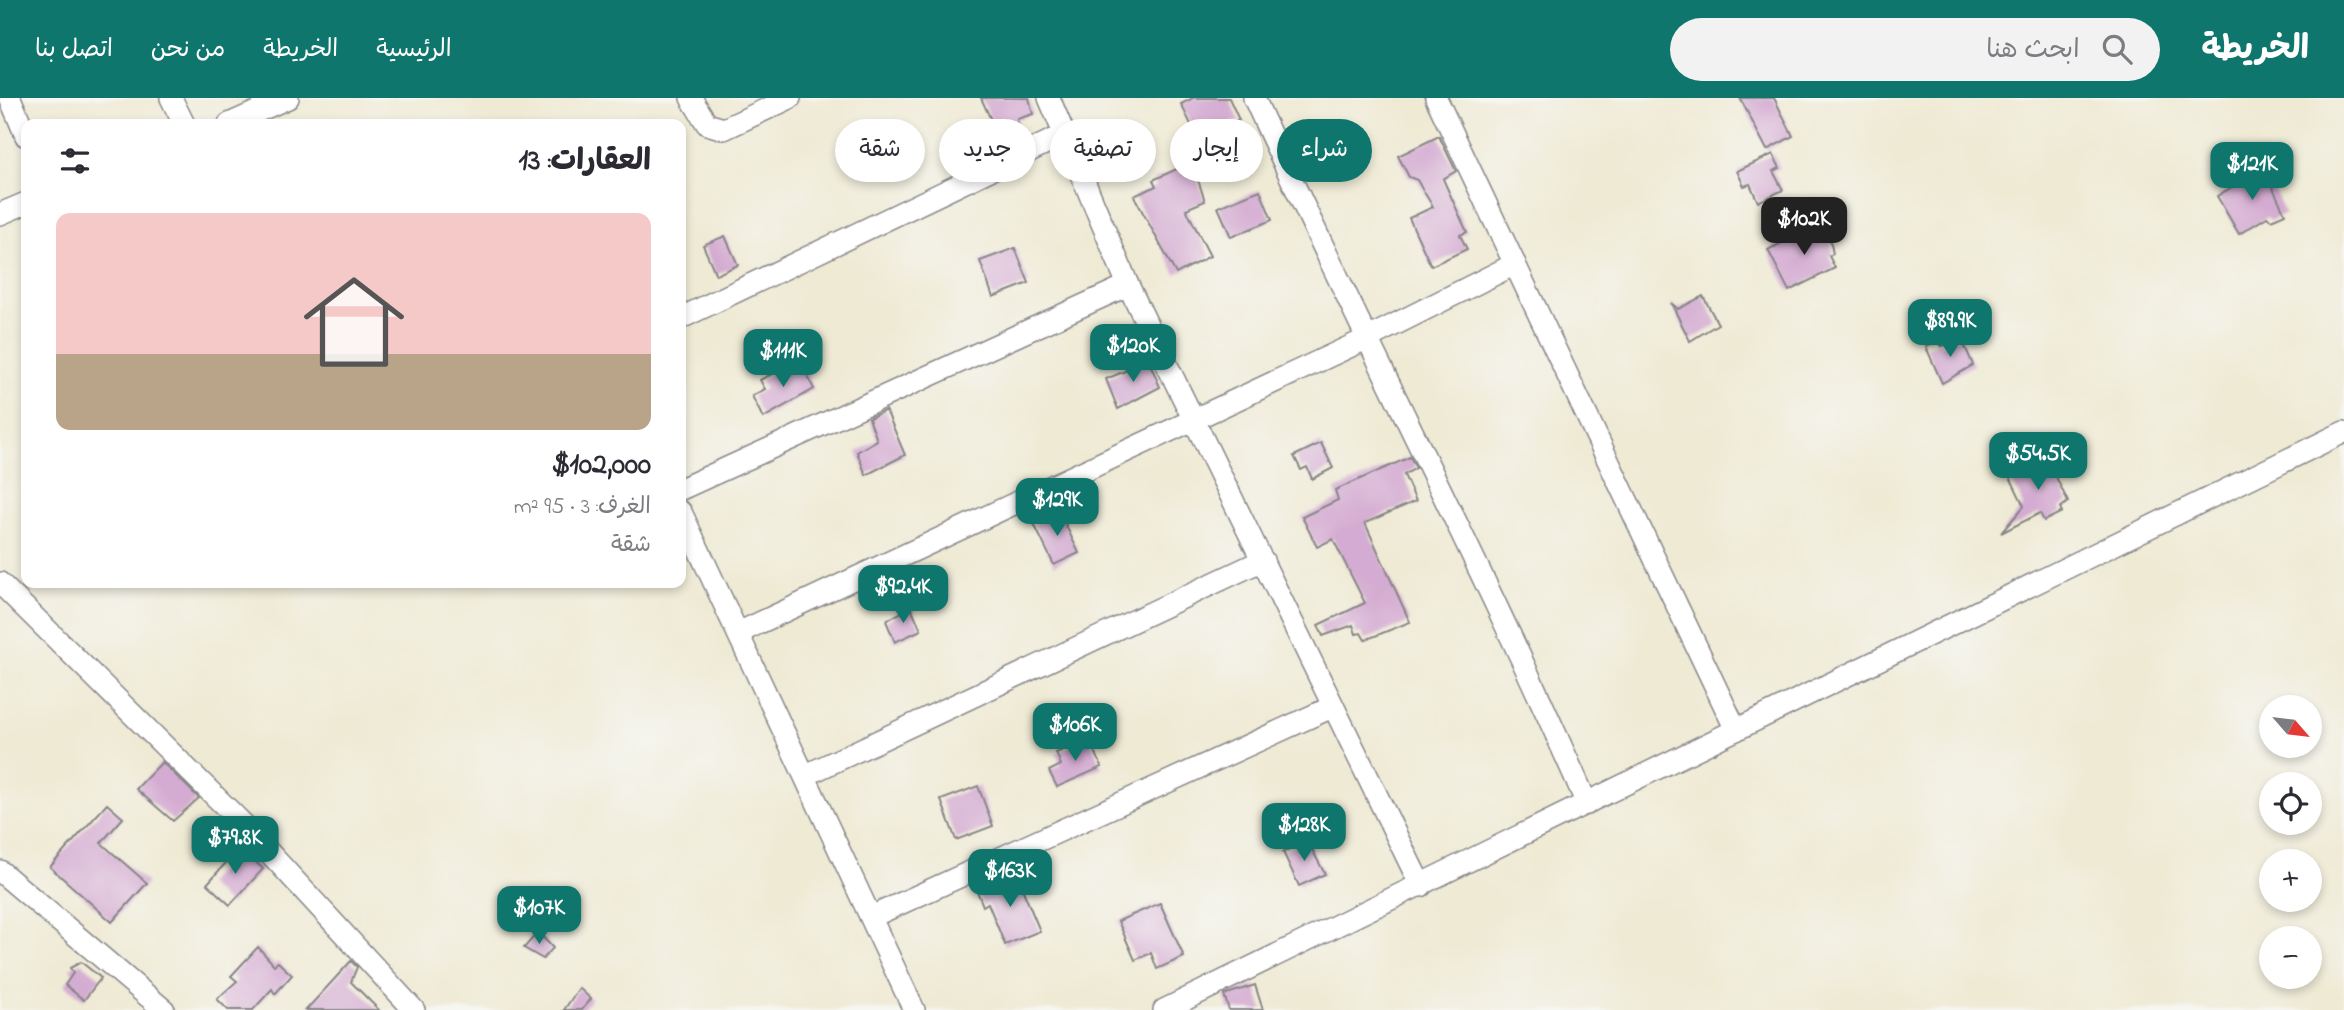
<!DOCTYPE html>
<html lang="ar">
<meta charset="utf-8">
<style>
body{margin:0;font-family:"Indie Flower","Playpen Sans Arabic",sans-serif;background:#f2f2f3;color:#2b2b33;direction:rtl;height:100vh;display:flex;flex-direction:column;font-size:26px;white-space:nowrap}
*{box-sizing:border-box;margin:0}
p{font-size:23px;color:#7c7c81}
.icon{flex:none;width:38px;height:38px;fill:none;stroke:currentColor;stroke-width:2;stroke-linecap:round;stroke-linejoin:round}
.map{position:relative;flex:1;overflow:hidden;direction:ltr}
.details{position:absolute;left:21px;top:21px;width:665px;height:469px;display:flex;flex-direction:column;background:#fff;border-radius:14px;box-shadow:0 4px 10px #0003;direction:rtl}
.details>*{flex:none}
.hud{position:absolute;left:707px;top:21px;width:665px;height:63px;direction:rtl;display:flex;gap:14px}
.needle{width:46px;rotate:118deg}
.fabs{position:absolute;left:2259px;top:597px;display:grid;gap:14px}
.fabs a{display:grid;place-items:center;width:63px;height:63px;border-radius:50%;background:#fff;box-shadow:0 4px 10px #0003;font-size:35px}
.price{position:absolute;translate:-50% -60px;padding:0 16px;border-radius:14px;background:#0f766e;color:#fff;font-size:23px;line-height:46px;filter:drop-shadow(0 2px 4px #0008)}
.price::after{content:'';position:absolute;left:50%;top:42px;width:21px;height:16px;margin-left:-10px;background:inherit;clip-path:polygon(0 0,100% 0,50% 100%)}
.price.on{background:#222;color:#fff}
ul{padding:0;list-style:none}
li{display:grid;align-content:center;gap:14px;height:371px;padding:0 35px}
li span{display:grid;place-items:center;height:217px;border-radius:14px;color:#555}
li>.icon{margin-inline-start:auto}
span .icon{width:126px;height:126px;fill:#fffc;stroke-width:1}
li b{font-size:30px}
h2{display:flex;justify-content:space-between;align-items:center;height:84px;padding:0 35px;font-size:30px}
.chip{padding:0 24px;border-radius:32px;background:#fff;box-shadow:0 4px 10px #0003;font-size:24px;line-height:63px}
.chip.on{background:#0f766e;color:#fff}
header{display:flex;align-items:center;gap:42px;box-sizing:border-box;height:98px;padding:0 35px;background:#0f766e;color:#fff}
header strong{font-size:33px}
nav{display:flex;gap:38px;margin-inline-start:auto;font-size:24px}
.search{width:490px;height:63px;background:#f2f2f3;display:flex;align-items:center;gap:18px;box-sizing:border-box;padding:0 24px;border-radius:38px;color:#7c7c81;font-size:26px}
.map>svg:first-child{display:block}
.building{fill:#d4abd2}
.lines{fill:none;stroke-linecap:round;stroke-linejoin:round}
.minor-casing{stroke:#888688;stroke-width:24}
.minor{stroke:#fff;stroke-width:21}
</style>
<header>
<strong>الخريطة</strong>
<div class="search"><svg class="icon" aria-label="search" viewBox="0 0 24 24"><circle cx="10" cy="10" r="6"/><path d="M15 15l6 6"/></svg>ابحث هنا</div>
<nav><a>الرئيسية</a><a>الخريطة</a><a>من نحن</a><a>اتصل بنا</a></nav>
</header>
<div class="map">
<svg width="2344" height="912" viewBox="0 0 2344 912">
<rect width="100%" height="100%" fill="#f6f6f2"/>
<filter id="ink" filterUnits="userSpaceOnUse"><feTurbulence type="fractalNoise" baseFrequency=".0143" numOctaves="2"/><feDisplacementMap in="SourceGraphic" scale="14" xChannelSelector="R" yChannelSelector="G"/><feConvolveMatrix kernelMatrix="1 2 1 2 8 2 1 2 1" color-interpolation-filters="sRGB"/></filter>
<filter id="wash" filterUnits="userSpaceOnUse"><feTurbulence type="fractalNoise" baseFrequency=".00686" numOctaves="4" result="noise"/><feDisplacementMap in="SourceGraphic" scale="28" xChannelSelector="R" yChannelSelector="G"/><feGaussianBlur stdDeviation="1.57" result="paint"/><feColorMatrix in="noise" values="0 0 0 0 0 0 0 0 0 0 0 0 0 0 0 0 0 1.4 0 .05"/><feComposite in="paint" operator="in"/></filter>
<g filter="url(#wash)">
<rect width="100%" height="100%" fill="#efead4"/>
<g id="blocks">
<g class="building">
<path d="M981,0H1029L1033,16L1017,21L1018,27L997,35Z"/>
<path d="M1193,0H1229L1239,22L1198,41L1181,6Z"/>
<path d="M1740,0H1774L1793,38L1767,52Z"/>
<path d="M1439,38L1456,73L1443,81L1467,134L1460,137L1467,151L1431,168L1409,120L1433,109L1417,82L1409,79L1398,58Z"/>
<path d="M1773,56L1780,70L1773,73L1783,92L1758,104L1750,86L1744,88L1737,73Z"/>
<path d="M1192,64L1205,103L1186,111L1210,158L1176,176L1134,98L1156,88L1153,82Z"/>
<path d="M2282,73L2273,90L2285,116L2271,122L2267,119L2239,136L2217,98L2244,82L2249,84Z"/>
<path d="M1260,92L1272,122L1231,139L1218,109Z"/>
<path d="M1821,125L1831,146L1833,156L1829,158L1835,170L1789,193L1768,152Z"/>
<path d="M725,138L738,167L716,177L703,147Z"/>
<path d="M1015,150L1029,185L993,199L980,163Z"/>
<path d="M1703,198L1718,226L1690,243L1671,205L1678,211Z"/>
<path d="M1961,239L1973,267L1942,285L1926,249L1938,244L1942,248Z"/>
<path d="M800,262L814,291L763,320L752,298L765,291L760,282Z"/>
<path d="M1149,263L1160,289L1118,311L1106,281Z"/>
<path d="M886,312L905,357L866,377L857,354L877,342L869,320Z"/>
<path d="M1321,345L1333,370L1312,381L1307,369L1301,372L1294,358Z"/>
<path d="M2045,356L2068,404L2060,410L2062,414L2044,423L2040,415L2001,435L2024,408L2010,379L2022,373L2019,369Z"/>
<path d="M1410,359L1416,370L1404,377L1416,403L1365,425L1410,524L1365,542L1361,535L1356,536L1353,527L1323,538L1318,527L1365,505L1333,441L1317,449L1302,419L1338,402L1335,392Z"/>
<path d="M1059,413L1079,455L1054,467L1034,426Z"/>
<path d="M911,509L921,532L895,544L886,523Z"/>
<path d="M1089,640L1102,669L1057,689L1049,673L1061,667L1056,655Z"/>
<path d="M162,664L199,700L173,723L136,691Z"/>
<path d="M978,688L993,728L956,742L941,702Z"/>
<path d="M107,706L123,720L101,745L147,785L112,824L50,769Z"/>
<path d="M1307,742L1325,776L1299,788L1283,754Z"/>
<path d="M240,749L263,771L230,807L207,786Z"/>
<path d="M1016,776L1040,833L1005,847L988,805L983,808L977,793Z"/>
<path d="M1160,805L1184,859L1157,871L1151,855L1135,862L1118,823Z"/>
<path d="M538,834L553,850L543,861L524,850Z"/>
<path d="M258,849L274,867L278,864L292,877L275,896L272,891L253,912H228L217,901L237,883L231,878Z"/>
<path d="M351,863L357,869L351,884L379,912H306Z"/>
<path d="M81,864L101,880L84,902L65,887L73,875L70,870Z"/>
<path d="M1255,887L1263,912H1229L1224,897Z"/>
<path d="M579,890L591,901L582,912H564Z"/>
</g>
</g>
</g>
<g filter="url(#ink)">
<use href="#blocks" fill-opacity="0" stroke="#888688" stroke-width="2"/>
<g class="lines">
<defs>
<g id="minor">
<path d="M10,0L26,38"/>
<path d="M171,0L184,26"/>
<path d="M691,0L707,26L724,31L790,0"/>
<path d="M1049,0L1128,187L1421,788"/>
<path d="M1254,0C1361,237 1483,468 1587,706"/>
<path d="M1436,0L1736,632"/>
<path d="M229,26L288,0"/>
<path d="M0,116L26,105"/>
<path d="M681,220L1063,37"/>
<path d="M681,391L1128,187"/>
<path d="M681,414L914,912"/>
<path d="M0,485L243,726L414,912"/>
<path d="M738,535L1366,241L1515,166"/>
<path d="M806,677L1263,462"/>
<path d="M0,773L164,912"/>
<path d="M871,819L1332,609"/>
<path d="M1164,912L2344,334"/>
</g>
</defs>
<use href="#minor" class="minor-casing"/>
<use href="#minor" class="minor"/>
</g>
</g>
</svg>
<div class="fabs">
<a><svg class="needle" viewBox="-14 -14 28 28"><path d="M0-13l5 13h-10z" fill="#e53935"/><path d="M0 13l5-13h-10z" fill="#7c7c81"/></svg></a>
<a><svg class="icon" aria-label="locate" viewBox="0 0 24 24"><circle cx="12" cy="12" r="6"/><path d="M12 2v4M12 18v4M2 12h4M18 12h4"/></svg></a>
<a>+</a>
<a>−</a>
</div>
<b class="price" style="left:2252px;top:104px">$121K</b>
<b class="price on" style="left:1804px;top:159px">$102K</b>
<b class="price" style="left:1950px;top:261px">$89.9K</b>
<b class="price" style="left:1133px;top:286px">$120K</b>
<b class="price" style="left:783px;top:291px">$111K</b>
<b class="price" style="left:2038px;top:394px">$54.5K</b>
<b class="price" style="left:1057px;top:440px">$129K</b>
<b class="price" style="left:903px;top:527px">$92.4K</b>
<b class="price" style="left:1075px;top:665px">$106K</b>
<b class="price" style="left:1304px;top:765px">$128K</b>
<b class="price" style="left:235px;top:778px">$79.8K</b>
<b class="price" style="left:1010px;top:811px">$163K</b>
<b class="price" style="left:539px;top:848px">$107K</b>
<div class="hud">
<a class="chip on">شراء</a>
<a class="chip">إيجار</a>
<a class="chip">تصفية</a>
<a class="chip">جديد</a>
<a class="chip">شقة</a>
</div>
<section class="details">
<h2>العقارات: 13<svg class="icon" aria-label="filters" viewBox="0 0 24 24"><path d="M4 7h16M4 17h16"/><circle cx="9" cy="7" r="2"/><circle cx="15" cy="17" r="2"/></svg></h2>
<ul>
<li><span style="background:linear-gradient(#f6c9c9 65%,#b9a48a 0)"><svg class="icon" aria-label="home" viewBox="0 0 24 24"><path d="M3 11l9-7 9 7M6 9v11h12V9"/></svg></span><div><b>$102,000</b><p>الغرف: 3 · 95 m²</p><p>شقة</p></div></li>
</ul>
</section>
</div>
